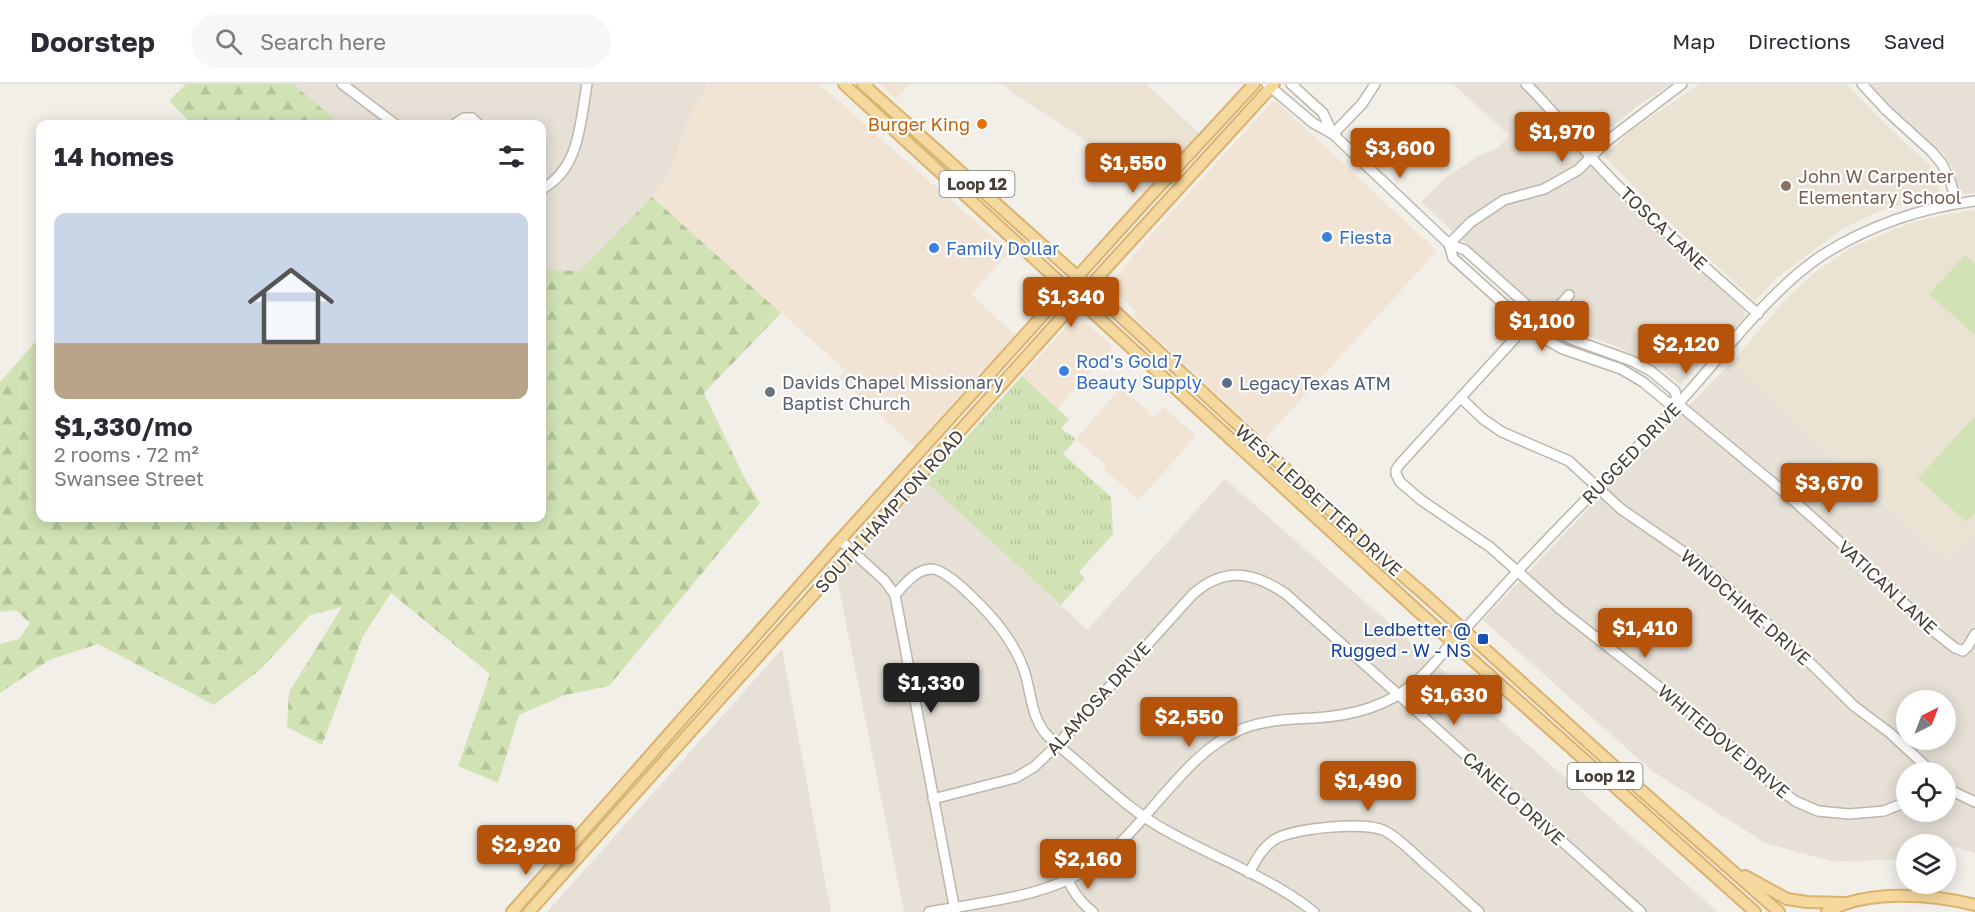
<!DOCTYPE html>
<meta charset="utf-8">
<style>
body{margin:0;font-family:"Golos Text",sans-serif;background:#f7f7f7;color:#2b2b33;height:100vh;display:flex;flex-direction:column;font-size:22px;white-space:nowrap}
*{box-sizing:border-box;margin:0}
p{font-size:20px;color:#7c7c81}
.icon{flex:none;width:33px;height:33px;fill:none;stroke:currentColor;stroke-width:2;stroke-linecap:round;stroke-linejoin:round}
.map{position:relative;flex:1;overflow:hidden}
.details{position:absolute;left:36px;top:36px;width:510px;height:402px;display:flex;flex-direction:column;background:#fff;border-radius:12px;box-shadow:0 3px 15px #0003}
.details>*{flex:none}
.needle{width:39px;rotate:42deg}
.fabs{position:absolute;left:1896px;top:606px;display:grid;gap:12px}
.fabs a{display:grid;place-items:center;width:60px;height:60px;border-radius:50%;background:#fff;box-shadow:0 3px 15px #0003;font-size:30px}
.price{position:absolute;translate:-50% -51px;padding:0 14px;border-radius:6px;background:#b45309;color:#fff;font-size:20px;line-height:39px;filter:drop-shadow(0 2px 3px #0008)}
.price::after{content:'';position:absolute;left:50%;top:36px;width:18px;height:14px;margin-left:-9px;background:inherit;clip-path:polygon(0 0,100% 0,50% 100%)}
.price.active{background:#222;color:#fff}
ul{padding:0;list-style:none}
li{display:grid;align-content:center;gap:12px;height:318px;padding:0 18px}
li span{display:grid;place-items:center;height:186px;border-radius:12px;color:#555}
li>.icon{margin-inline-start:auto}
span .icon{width:108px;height:108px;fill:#fffc;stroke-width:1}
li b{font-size:26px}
h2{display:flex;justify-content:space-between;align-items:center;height:72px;padding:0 18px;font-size:26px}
header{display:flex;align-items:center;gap:36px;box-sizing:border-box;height:84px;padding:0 30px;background:#fff;border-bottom:2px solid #e1e1e2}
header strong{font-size:28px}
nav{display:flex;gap:33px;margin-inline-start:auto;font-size:21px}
.search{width:420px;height:54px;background:#f7f7f7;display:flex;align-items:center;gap:15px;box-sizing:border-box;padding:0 21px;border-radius:33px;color:#7c7c81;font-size:22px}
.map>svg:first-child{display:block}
.residential{fill:#e6e0d7;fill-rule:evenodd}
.commercial{fill:#f2e4d5}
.education{fill:#eae2d3}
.grass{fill:url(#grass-tufts)}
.forest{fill:url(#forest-firs)}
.garden{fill:#d1e3b4}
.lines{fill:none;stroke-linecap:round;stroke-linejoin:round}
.minor-casing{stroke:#bdb6ab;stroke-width:12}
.major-casing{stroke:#d9b36f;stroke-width:14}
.minor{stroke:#fff;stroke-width:9}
.major{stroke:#f5d89e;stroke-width:10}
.food-dot{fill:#e8710a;stroke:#fff;stroke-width:2}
.education-dot{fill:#8d6e63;stroke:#fff;stroke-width:2}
.shop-dot{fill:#3f7fe0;stroke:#fff;stroke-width:2}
.service-dot{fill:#5c6f8a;stroke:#fff;stroke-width:2}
.worship-dot{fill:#6b7280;stroke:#fff;stroke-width:2}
.transit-dot{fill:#1a4fb4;stroke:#fff;stroke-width:2}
.labels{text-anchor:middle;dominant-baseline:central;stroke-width:4.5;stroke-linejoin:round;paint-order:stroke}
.shield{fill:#fff;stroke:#7d7973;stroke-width:1.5}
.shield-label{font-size:16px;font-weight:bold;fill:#453f37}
.food-label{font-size:18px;fill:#c56008;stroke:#fff;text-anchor:end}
.education-label{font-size:18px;fill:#785e54;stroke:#fff;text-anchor:start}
.street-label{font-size:18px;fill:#453f37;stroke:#fff}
.shop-label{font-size:18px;fill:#366cbe;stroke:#fff;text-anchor:start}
.worship-label{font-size:18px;fill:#5b616d;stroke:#fff;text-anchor:start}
.service-label{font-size:18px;fill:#4e5e75;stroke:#fff;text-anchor:start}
.transit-label{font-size:18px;fill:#164399;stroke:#fff;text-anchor:end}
</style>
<header>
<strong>Doorstep</strong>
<div class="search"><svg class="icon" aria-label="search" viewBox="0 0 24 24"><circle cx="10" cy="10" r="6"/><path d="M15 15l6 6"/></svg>Search here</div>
<nav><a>Map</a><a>Directions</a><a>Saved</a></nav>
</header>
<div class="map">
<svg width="1975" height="828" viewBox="0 0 1975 828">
<defs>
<pattern id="grass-tufts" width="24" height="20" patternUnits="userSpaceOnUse" patternTransform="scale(1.5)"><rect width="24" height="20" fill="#d1e3b4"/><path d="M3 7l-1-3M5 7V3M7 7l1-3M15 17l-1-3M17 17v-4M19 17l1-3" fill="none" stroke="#b5c49b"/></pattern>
<pattern id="forest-firs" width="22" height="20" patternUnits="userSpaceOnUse" patternTransform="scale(1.5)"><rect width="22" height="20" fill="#d1e3b4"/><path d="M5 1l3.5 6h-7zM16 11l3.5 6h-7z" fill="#b5c49b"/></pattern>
</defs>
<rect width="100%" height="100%" fill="#f2efe8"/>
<g class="residential">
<path d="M293,0H708L691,30L668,92L652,113L580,188L542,186V40H340Z"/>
<path d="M1453,0H1671L1636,23L1607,47L1580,72L1745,227L1744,234L1680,301L1664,287L1618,263L1567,244L1535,223L1421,118L1446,93L1480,71L1498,64L1509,51Z"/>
<path d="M1871,0H1975V109L1965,110L1959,105L1952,83L1941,68L1883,14Z"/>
<path d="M1730,280L1949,478L1975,450V769L1943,759L1906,760V775L1835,778L1765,759L1652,687L1483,536L1623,388ZM1906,616H1946V656H1906ZM1906,688H1946V728H1906Z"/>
<path d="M1225,395L1718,828H904L837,495L926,398L1061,521L1087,546Z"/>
<path d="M782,565L831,828H547Z"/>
</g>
<g class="commercial">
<path d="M708,0H819L1010,168L971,210L1015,251L982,288L980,287L978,290L915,363L839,294L845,286L652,113L668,92L691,30Z"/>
<path d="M879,0H910L896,15Z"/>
<path d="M1272,18H1277L1437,167L1265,355L1133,232L1136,227L1108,202L1156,145Z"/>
<path d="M1075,233H1080L1113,263L1058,324L1022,292Z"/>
<path d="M1121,303L1152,331L1150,333L1152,335L1164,323L1196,352L1139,416L1104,385L1106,382L1076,355Z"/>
</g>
<g class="education">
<path d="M1003,0H1146L1199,49L1144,111L1081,53L1013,9Z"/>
<path d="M1700,0H1846L1889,44L1928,79L1937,95L1941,109L1878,128L1844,144L1775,195L1755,217L1654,124L1604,72L1633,45Z"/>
<path d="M1975,126V450L1950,478L1730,280L1787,214L1817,187L1852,163L1910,139L1938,132Z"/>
</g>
<path class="grass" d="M1022,292L1069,335L1061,345L1076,355L1063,370L1111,413L1113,450L1079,488L1085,494L1061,521L926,398Z"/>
<g class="forest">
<path d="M186,0H293L340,40H192L169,17Z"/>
<path d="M652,113L781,229L704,309L743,391L760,419L609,602L565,611L519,631L498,699L458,682L490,590L391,509L363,552L322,661L287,643L289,608L342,523L310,531L262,584L214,621L98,560L49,576L0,609V560L19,555L30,539L16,526L0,528V298L40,253V434H542V186L580,187Z"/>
</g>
<g class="garden">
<path d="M1965,171L1975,180V251L1929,210Z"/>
<path d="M1975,332V429L1966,438L1918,394Z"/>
</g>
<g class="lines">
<defs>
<g id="minor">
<path d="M342,0L395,40"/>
<path d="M1267,0L1313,39L1333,50L1449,160L1465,166L1555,246L1571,255L1632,277L1651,287L1675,307L1678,320"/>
<path d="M1291,0L1323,29L1333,50"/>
<path d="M1526,0C1552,25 1572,52 1596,79C1646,133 1703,181 1758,230"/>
<path d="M1862,0L1886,26L1932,68L1942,80L1951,99L1956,119"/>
<path d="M455,40L464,34H472L478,40"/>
<path d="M1333,50L1362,20L1375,0"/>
<path d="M542,105C580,84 580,39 587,0"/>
<path d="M1449,160L1453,174L1527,241L1545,255L1563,265L1621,285L1643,298L1667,318L1678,320L1784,408L1852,469L1931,545L1955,564L1963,567L1968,562L1975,550"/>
<path d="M1449,160L1471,138L1504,116L1544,105L1578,86L1607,57L1682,0"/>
<path d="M1569,211L1545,238L1527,241L1399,381L1396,386V390L1400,398L1421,416L1490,463L1560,525L1701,636L1759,689L1795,717L1818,727L1849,730L1884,727L1906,718"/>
<path d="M1461,314L1483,335L1502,348L1569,377L1621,425L1698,478L1798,567L1854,622L1890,649L1932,688"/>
<path d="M840,456L885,497L895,511L955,827"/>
<path d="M895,511C905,500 915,486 931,485C948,484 991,531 1002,546C1011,558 1019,572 1024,586C1031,607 1031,633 1046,650C1056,661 1069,670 1080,680C1108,704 1134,729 1167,747C1215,774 1270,793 1314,828"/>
<path d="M1946,701L1952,707L1975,718"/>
<path d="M933,715L1015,694L1034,683L1058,660L1193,510C1225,482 1254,488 1286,510L1641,828"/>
<path d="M1249,789C1256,776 1262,764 1274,756C1291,744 1366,737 1385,747C1400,755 1412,768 1424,779C1443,795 1461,812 1479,828"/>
<path d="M1068,796C1074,810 1081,819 1093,828"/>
<path d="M929,828C986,817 1049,814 1098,778C1149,740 1184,669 1242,645C1265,636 1290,635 1314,634C1349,632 1384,624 1412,601C1426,590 1437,576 1448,563C1471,539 1493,514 1515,490C1568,432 1626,377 1679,319C1722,272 1769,207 1821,172C1868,142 1920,124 1975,117"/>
</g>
<g id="major">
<path d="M844,0L1420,529L1755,828"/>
<path d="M863,0L1078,193L1382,474L1424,510L1634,700L1779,828"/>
<path d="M1745,792L1787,815L1807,818L1843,819"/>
<path d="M512,828L840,456L1143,120L1254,0"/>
<path d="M529,828L1079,214L1274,0"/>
<path d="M1827,828C1866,805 1932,810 1975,821"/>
</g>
</defs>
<use href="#minor" class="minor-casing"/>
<use href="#major" class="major-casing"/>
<use href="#minor" class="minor"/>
<use href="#major" class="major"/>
</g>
<circle class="food-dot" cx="982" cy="40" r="6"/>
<circle class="education-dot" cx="1786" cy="102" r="6"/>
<g class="shop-dot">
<circle cx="1327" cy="153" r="6"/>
<circle cx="934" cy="164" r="6"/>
<circle cx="1064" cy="287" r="6"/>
</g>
<circle class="service-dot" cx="1227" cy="299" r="6"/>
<circle class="worship-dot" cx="770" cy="308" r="6"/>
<rect class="transit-dot" x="1477" y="549" width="12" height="12" rx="3"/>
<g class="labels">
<g class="shield">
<rect x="939.5" y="87" width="75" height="26" rx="4.5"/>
<rect x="1567.5" y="679" width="75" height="26" rx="4.5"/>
</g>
<g class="shield-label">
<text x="977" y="100">Loop 12</text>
<text x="1605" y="692">Loop 12</text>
</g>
<g class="food-label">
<text x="970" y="40">Burger King</text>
</g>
<g class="education-label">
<text x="1798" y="92">John W Carpenter<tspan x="1798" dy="21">Elementary School</tspan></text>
</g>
<g class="street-label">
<text transform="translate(1664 144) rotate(43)">TOSCA LANE</text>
<text transform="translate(1631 369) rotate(-46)">RUGGED DRIVE</text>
<text transform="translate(1319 416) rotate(42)">WEST LEDBETTER DRIVE</text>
<text transform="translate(889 427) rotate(-48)">SOUTH HAMPTON ROAD</text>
<text transform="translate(1888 503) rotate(43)">VATICAN LANE</text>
<text transform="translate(1746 523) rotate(41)">WINDCHIME DRIVE</text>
<text transform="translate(1098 614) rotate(-48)">ALAMOSA DRIVE</text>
<text transform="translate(1724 657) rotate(40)">WHITEDOVE DRIVE</text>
<text transform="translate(1514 714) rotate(42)">CANELO DRIVE</text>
</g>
<g class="shop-label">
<text x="1339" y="153">Fiesta</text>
<text x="946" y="164">Family Dollar</text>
<text x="1076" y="277">Rod's Gold 7<tspan x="1076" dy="21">Beauty Supply</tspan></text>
</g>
<g class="worship-label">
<text x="782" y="298">Davids Chapel Missionary<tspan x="782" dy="21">Baptist Church</tspan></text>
</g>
<g class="service-label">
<text x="1239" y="299">LegacyTexas ATM</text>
</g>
<g class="transit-label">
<text x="1471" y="545">Ledbetter @<tspan x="1471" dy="21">Rugged - W - NS</tspan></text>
</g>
</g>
</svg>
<div class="fabs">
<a><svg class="needle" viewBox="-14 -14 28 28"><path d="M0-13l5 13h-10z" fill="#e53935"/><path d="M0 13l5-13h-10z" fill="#7c7c81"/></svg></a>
<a><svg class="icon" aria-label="locate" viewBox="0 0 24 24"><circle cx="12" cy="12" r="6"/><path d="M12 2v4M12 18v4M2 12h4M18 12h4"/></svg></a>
<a><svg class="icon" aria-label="layers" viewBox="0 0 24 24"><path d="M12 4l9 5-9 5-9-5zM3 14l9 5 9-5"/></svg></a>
</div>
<b class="price" style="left:1562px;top:79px">$1,970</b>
<b class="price" style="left:1400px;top:95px">$3,600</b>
<b class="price" style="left:1133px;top:110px">$1,550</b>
<b class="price" style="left:1071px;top:244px">$1,340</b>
<b class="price" style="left:1542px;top:268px">$1,100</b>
<b class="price" style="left:1686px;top:291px">$2,120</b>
<b class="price" style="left:1829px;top:430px">$3,670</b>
<b class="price" style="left:1645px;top:575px">$1,410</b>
<b class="price active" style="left:931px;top:630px">$1,330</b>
<b class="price" style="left:1454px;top:642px">$1,630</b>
<b class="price" style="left:1189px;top:664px">$2,550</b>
<b class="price" style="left:1368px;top:728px">$1,490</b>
<b class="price" style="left:526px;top:792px">$2,920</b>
<b class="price" style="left:1088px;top:806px">$2,160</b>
<section class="details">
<h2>14 homes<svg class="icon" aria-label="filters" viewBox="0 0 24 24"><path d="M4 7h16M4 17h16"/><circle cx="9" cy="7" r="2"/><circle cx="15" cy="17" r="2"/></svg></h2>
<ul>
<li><span style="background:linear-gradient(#c9d6e8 70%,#b9a48a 0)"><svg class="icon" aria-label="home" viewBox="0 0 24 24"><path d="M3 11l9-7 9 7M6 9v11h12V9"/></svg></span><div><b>$1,330/mo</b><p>2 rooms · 72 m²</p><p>Swansee Street</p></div></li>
</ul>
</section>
</div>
